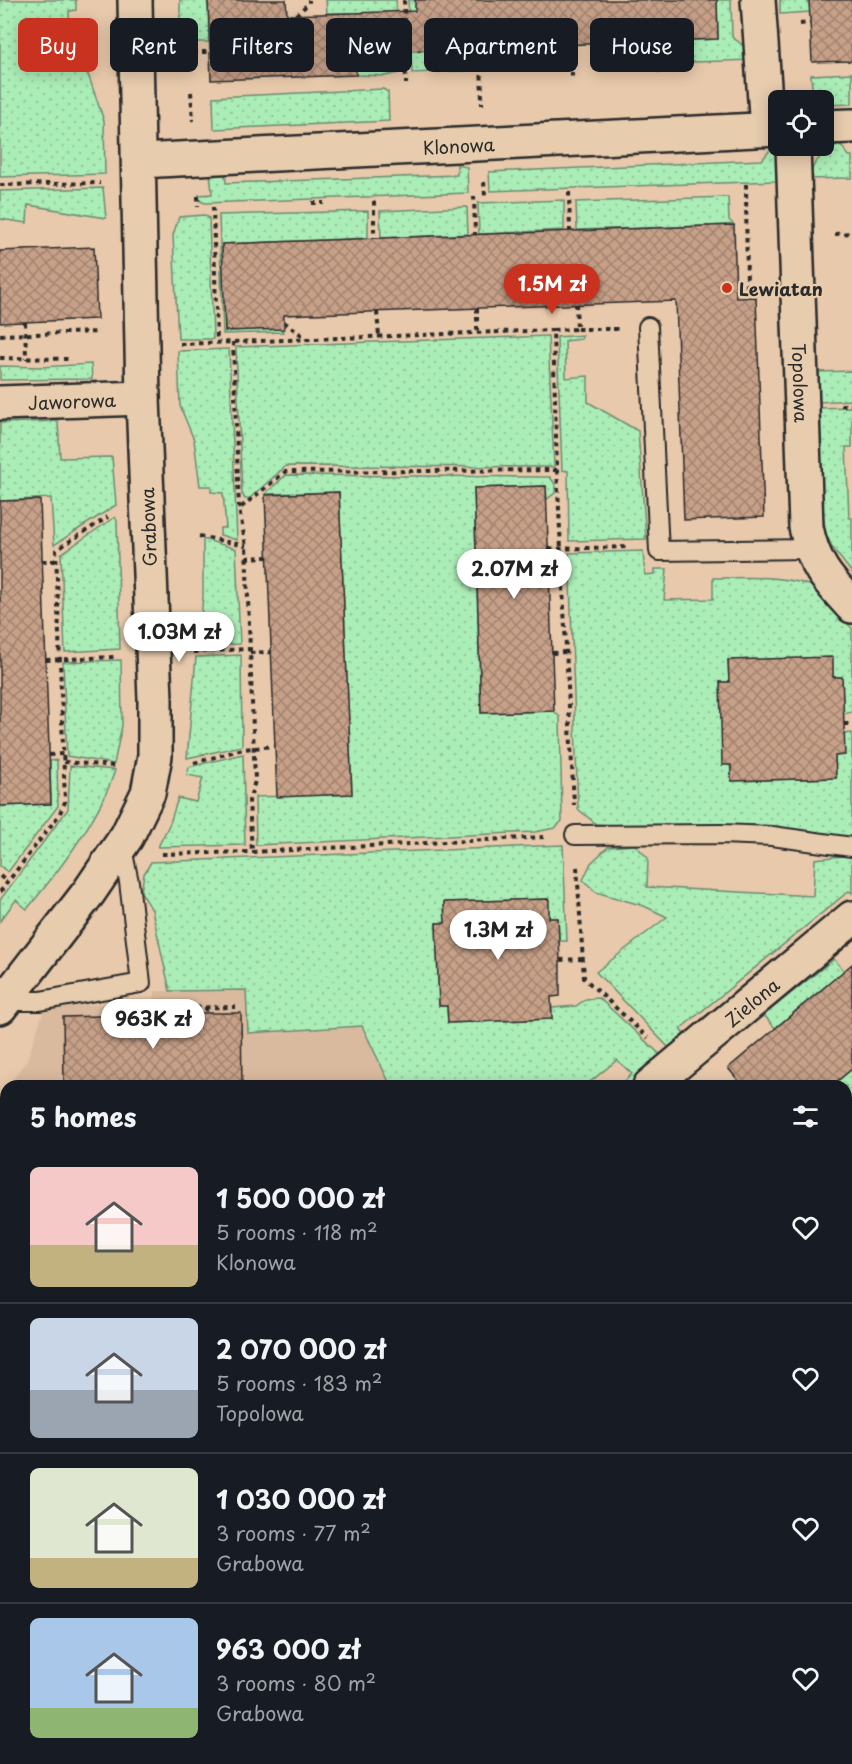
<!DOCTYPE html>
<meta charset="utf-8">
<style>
body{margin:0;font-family:"Playpen Sans",sans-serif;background:#20242c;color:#f1f3f6;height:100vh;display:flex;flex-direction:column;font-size:22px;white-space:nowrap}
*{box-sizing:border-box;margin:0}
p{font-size:20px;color:#9ea1a6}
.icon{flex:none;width:33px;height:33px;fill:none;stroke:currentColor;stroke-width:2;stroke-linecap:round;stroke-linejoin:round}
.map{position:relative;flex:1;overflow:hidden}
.details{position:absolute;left:0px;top:1080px;width:852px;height:684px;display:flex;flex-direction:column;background:#171b24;border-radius:18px 18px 0 0;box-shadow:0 3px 15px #0003}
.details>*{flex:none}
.banner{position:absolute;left:18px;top:18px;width:816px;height:54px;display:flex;gap:12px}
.buttons{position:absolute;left:768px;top:90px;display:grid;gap:12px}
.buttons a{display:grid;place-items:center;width:66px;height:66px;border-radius:9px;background:#171b24;box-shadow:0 3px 15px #0003;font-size:30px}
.price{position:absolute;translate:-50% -51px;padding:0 14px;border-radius:21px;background:#fff;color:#222;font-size:20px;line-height:39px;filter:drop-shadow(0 2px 3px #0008)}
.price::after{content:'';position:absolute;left:50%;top:36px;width:18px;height:14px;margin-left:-9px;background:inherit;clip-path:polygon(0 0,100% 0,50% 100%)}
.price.current{background:#c8321e;color:#fff}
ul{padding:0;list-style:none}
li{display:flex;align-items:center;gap:18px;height:150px;padding:0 30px}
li+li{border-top:2px solid #363941}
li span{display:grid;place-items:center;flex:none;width:168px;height:120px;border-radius:9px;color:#555}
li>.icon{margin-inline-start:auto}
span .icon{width:72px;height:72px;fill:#fffc;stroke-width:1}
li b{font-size:26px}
h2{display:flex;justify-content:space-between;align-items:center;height:72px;padding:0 30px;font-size:26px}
.chip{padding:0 21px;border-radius:9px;background:#171b24;box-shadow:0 3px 15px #0003;font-size:21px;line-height:54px}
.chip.current{background:#c8321e;color:#fff}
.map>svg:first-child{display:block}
.built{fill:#daba9e}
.grass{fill:url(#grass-dots);stroke:#6b8c71;stroke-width:1.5}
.forest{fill:url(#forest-firs);stroke:#6b8c71;stroke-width:1.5}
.building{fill:url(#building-cross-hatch);stroke:#2b2b2b;stroke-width:1.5}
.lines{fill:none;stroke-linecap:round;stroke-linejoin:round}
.service-casing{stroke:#2b2b2b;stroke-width:22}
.minor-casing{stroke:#2b2b2b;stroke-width:38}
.secondary-casing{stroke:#2b2b2b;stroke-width:38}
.path{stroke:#2b2b2b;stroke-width:4;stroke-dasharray:4.5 4.5;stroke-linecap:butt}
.service{stroke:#e7ccae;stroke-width:18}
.minor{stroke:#e7ccae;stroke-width:33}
.secondary{stroke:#e7ccae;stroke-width:33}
.tram{stroke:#2b2b2b;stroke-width:1.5}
.poi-dot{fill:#c8321e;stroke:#e7ccae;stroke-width:2}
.labels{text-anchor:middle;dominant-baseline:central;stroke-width:4.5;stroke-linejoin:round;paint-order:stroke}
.street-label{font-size:18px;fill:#2b2b2b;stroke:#e7ccae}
.poi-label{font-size:18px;font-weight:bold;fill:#2b2b2b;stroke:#e7ccae;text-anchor:start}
</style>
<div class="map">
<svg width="852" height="1764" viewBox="0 0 852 1764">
<defs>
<pattern id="grass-dots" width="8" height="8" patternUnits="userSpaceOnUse" patternTransform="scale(1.5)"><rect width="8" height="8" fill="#abedb7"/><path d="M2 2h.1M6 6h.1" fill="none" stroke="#93cb9e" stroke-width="1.8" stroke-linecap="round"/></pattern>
<pattern id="forest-firs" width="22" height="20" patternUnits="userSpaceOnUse" patternTransform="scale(1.5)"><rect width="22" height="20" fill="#abedb7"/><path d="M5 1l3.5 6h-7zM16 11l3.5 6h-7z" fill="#93cb9e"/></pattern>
<pattern id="building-cross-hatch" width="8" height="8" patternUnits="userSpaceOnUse" patternTransform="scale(1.5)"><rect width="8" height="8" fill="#c7a088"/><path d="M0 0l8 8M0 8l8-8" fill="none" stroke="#a2836f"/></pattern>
</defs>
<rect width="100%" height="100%" fill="#e8c9ab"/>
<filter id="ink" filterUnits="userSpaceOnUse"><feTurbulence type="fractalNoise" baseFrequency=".0167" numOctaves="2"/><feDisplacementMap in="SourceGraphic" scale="12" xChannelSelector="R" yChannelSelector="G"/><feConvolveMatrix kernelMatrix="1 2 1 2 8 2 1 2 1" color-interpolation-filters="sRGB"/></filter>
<g filter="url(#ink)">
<g class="built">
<path d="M246,990L248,1033L362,1025L391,1086H8L27,1060L45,1006L154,1003L155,991Z"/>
<path d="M6,1089V1293L0,1289V1097Z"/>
</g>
<g class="grass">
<path d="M0,0H76V10L69,11L70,39L79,40V48L104,121L105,174L0,177Z"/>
<path d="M180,0H208L209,42H173V38L180,30Z"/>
<path d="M326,0H396L399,73L385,76L356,75L353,13H327Z"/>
<path d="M408,0H415L417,50L477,48V70L412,73Z"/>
<path d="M717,0H731L732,37L751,51L752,60L663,63L661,41L718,39Z"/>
<path d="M780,0H809L810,12L780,14Z"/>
<path d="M852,73V104L824,105V100H813L811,75Z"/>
<path d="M383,89L388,92L389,121L214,129L213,97Z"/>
<path d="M840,144L849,156H852V178L809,179C812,163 824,149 840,144Z"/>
<path d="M771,149L786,157L784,176L776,181L490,191L489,172L762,160Z"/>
<path d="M457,165L467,167L468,193L205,203L200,201L199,195L212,194L210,172L225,171L226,183L457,175Z"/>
<path d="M103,188L106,218L28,205L27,223L0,219V191Z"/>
<path d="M728,197L729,220L734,225L577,230L576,202Z"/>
<path d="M564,200V230L479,234L478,203Z"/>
<path d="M467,207L468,234L381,238L380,211Z"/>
<path d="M368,211V238L222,244L225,331L281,329L283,332L223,334L219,215Z"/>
<path d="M204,215L209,218L213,339H178L173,235L179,217Z"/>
<path d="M583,335L581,339L565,341L566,378L588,376V402L638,431L646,539L569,541L568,471L562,470L557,337Z"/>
<path d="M548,336L554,467L286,466L250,498L245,499L242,494L236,347Z"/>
<path d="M229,349L237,540L220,535V528H226L223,493L211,492V486H200L194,440L180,406L178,351Z"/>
<path d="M91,364L92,379L0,380V366L41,367Z"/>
<path d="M852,371V400L818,402L817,372Z"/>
<path d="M852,407V447H846L849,518H852V573L832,547L824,529L817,408Z"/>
<path d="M58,421L60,458L112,457L116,505L54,545L51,498L0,501V423Z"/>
<path d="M286,475L550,477L555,484V493L547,499L546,486L474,488L481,713L554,711L560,717L562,821L555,828L535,832L256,845L255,797L352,794L339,492L265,494Z"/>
<path d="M115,517L117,521L120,649L65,652L61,554Z"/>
<path d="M203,539L236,549L240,644L198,645L203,597Z"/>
<path d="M643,551L645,575L655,574V569H667L664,600L713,599V578C749,578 785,574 819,589L823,600L852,628V712L843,714L842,677H833L832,658L728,660L729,682H720L732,781L836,778L835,756L844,734L852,733V837L752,825H610L596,824L578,809L569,553Z"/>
<path d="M241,655L242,746L187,758L196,657Z"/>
<path d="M121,660L122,725L114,764L67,756L63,662Z"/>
<path d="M243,754L245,845L158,847L170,823L178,798L196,802L203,778L187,775L189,767Z"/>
<path d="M57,760L58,806L8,872L0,866V806L51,804L50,761Z"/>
<path d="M70,766L115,770C101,816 58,872 27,909L16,900L0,921V900L68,809Z"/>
<path d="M563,845L567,941H559L558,918H549L548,899L444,902L445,923H436L439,1006H447L448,1023L552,1019V1008L576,1006L586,999L599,998L666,1060L631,1086H623L622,1084L632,1074L617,1060L585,1086H391L362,1026L248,1033L246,990L170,991L152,910L141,892L144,874L151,862Z"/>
<path d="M635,845L648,858L647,887L813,896L815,859L852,855V893L849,891L680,1029L690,1042L672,1051L596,972L667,917L644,906L596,892L583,880L591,863L608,847Z"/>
<path d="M834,959L844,971L775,1028L764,1015Z"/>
<path d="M852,1069V1133L846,1138V1086H832Z"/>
<path d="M852,1142V1266L846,1259V1147Z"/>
<path d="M852,1320V1363L846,1369V1324Z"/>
<path d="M6,1485V1558L0,1556V1486Z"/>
</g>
<path class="forest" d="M852,1521V1764H0V1725L6,1726V1758H846V1526Z"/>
<g class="building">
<path d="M208,0H286L287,15L415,11V0H717L718,39L355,53L356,75L211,80Z"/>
<path d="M809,0H852V61L812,62Z"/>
<path d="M734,225L736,298L756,297L764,517L684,520L676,301L284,315V329L225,331L222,244Z"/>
<path d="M94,247L97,319L0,323V251Z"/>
<path d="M546,486L554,711L481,713L474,488Z"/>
<path d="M339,492L352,794L277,797L265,495Z"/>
<path d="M40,500L51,804L0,806V501Z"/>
<path d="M833,657V677H842L844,724L845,755L835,756L836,778L731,781V765H722L720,682H729L728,660Z"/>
<path d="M549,899V918H558L560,960V996L551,997L552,1019L448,1023L447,1006H439L436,923H445L444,902Z"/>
<path d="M852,964V1069L831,1086H743L728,1068Z"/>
<path d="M206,1013H241L242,1086H64L63,1017Z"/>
</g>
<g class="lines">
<defs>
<g id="service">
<path d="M648,327L659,551L810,549"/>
<path d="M575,835L721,834L772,836L852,847"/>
<path d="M5,1001H40L141,983L129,882L121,844"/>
</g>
<g id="minor">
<path d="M758,0L767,129"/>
<path d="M824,127L852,126"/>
<path id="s1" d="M793,146L806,527C813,564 827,579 852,606"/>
<path id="s2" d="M139,161L778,129"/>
<path id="s3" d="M0,403L143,398"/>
<path d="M0,1007L89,892L127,836L148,793L155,756V699L143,398L135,0"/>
<path id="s4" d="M650,1086L852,918"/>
<path d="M0,1317L6,1338"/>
</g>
<g id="secondary">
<path d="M846,1426L852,1420"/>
<path d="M0,1646L6,1647"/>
</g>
</defs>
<use href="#service" class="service-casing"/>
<use href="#minor" class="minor-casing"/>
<use href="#secondary" class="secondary-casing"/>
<g class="path">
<path d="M404,0L406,84"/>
<path d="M296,15L309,3V0"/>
<path d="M800,24L810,23"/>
<path d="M656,41L659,74"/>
<path d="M571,45L572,77"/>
<path d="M481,48L482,105"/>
<path d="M175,52H210"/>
<path d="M191,92L193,121"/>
<path d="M484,182L485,196"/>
<path d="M746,184L747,292H761"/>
<path d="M0,185L100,183"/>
<path d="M569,192L570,231"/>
<path d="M198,196V207"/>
<path d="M474,196L475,234"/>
<path d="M374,201V238"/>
<path d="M312,203H324"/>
<path d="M213,207L217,342"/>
<path d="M835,234L852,233"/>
<path d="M477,308V333"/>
<path d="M377,312L379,336"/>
<path d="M25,322L26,359"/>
<path d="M284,322L307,339"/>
<path d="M577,329H618"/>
<path d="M553,330L577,329L576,304"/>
<path d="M0,335L99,332"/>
<path d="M233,342L239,509L246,546L255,781L249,801L252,852"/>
<path d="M180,344L553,330L557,470L285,472L239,509"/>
<path d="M0,358L71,359"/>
<path d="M841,405H852"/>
<path d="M557,470L574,805"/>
<path d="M199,536L246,546"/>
<path d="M549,549L628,547"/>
<path d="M246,558L267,557"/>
<path d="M42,561H56"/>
<path d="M193,652L249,649"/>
<path d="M250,653L271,652"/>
<path d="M552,653L566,652"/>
<path d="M46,660L114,657"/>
<path d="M844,724H852"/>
<path d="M49,755L63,754"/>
<path d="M64,762L114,766"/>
<path d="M194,763L243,749L275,746"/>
<path d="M162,854L252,852L544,837"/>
<path d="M577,867L584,978L648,1038"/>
<path d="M0,876L7,882"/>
<path d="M0,892L59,815L65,802L56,550L108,517"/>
<path d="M560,960L582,959"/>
<path d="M206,1007V1013"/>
<path d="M160,1008L236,1007"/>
<path d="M846,1143L852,1138"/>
<path d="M846,1266L852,1273"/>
<path d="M846,1313L852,1308"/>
<path d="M0,1398L6,1397"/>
<path d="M0,1568L6,1569"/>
<path d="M203,1758L204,1764"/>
</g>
<use href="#service" class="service"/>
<use href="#minor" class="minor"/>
<use href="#secondary" class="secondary"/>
<g class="tram">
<path d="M846,1492L852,1487"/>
<path d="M0,1703L6,1705"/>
</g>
</g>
</g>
<circle class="poi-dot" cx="727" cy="288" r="6"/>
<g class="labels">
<g class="street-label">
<text stroke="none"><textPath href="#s2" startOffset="320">Klonowa</textPath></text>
<text stroke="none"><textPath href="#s1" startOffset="237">Topolowa</textPath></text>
<text stroke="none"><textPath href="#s3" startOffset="72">Jaworowa</textPath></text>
<text transform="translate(148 527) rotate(-92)">Grabowa</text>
<text stroke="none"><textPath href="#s4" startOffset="132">Zielona</textPath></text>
</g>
<g class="poi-label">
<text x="739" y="288">Lewiatan</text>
</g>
</g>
</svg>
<div class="buttons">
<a><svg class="icon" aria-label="locate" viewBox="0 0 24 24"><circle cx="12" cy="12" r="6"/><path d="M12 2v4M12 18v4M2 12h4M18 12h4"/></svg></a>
</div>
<b class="price current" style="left:552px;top:315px">1.5M zł</b>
<b class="price" style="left:514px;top:600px">2.07M zł</b>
<b class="price" style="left:179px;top:663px">1.03M zł</b>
<b class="price" style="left:498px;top:961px">1.3M zł</b>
<b class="price" style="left:153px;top:1050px">963K zł</b>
<div class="banner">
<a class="chip current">Buy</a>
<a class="chip">Rent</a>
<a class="chip">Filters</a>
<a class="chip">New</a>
<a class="chip">Apartment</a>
<a class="chip">House</a>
</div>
<section class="details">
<h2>5 homes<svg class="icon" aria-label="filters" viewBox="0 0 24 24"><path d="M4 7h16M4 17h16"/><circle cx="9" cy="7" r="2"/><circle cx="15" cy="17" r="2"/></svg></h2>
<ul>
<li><span style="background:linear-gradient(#f6c9c9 65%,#c2b280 0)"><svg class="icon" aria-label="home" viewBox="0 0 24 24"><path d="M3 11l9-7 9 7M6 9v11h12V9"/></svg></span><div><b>1 500 000 zł</b><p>5 rooms · 118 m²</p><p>Klonowa</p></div><svg class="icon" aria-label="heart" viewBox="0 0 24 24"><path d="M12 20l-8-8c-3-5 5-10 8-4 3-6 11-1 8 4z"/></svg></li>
<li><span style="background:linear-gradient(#c9d6e8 60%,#9aa5b1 0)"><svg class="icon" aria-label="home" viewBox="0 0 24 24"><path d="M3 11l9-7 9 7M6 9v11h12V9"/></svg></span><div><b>2 070 000 zł</b><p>5 rooms · 183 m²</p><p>Topolowa</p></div><svg class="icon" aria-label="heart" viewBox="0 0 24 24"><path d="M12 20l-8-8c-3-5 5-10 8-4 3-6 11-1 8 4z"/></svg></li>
<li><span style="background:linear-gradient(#dfe7d0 75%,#c2b280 0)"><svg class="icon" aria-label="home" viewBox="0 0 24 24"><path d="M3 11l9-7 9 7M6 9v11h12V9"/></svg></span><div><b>1 030 000 zł</b><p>3 rooms · 77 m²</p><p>Grabowa</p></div><svg class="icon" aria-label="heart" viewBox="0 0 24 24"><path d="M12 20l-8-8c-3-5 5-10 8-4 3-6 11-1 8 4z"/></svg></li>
<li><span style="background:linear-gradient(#a9c7e8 75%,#8fb573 0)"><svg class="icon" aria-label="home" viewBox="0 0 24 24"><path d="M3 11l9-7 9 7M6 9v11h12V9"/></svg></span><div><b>963 000 zł</b><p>3 rooms · 80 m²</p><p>Grabowa</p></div><svg class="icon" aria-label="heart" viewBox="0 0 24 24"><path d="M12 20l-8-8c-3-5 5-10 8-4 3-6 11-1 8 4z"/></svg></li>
</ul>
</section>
</div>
